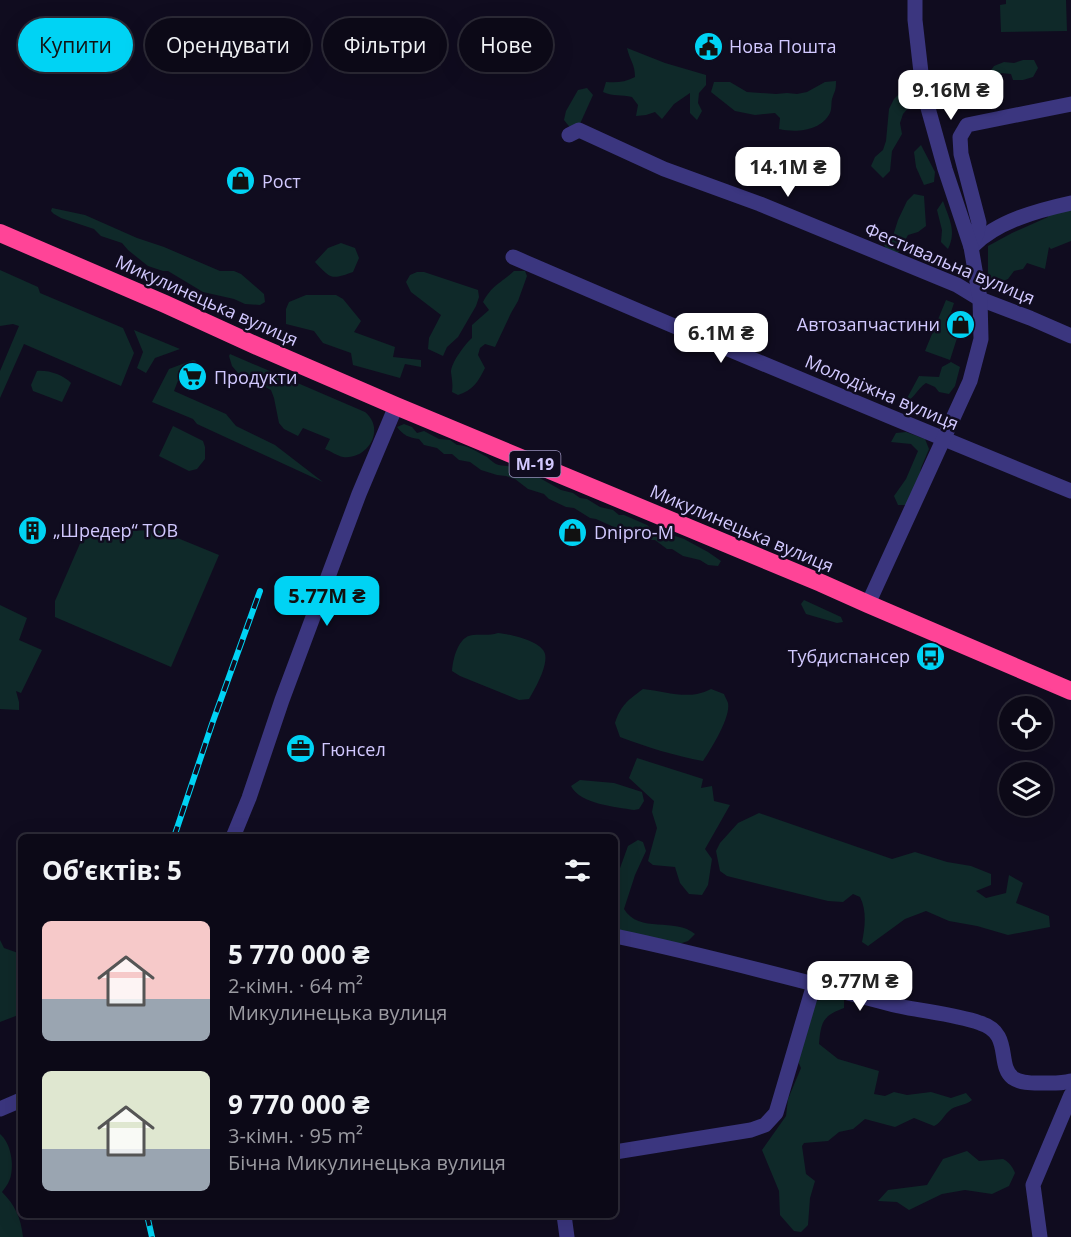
<!DOCTYPE html>
<html lang="uk">
<meta charset="utf-8">
<style>
body{margin:0;font-family:"Open Sans",sans-serif;background:#1a1724;color:#f1f3f6;height:100vh;display:flex;flex-direction:column;font-size:22px;white-space:nowrap}
*{box-sizing:border-box;margin:0}
p{font-size:20px;color:#9a9aa1}
.icon{flex:none;width:33px;height:33px;fill:none;stroke:currentColor;stroke-width:2;stroke-linecap:round;stroke-linejoin:round}
.map{position:relative;flex:1;overflow:hidden}
.details{position:absolute;left:18px;top:834px;width:600px;height:384px;display:flex;flex-direction:column;background:#0c0917;border-radius:9px;box-shadow:0 6px 24px #0002,0 0 0 2px #2c2a36}
.details>*{flex:none}
.top-card{position:absolute;left:18px;top:18px;width:600px;height:54px;display:flex;gap:12px}
.controls{position:absolute;left:999px;top:696px;display:grid;gap:12px}
.controls a{display:grid;place-items:center;width:54px;height:54px;border-radius:50%;background:#0c0917;box-shadow:0 6px 24px #0002,0 0 0 2px #2c2a36;font-size:30px}
.price{position:absolute;translate:-50% -51px;padding:0 14px;border-radius:12px;background:#fff;color:#222;font-size:20px;line-height:39px;filter:drop-shadow(0 2px 3px #0008)}
.price::after{content:'';position:absolute;left:50%;top:36px;width:18px;height:14px;margin-left:-9px;background:inherit;clip-path:polygon(0 0,100% 0,50% 100%)}
.price.current{background:#00d3f4;color:#111}
ul{padding:0;list-style:none}
li{display:flex;align-items:center;gap:18px;height:150px;padding:0 24px}
li span{display:grid;place-items:center;flex:none;width:168px;height:120px;border-radius:9px;color:#555}
li>.icon{margin-inline-start:auto}
span .icon{width:72px;height:72px;fill:#fffc;stroke-width:1}
li b{font-size:26px}
h2{display:flex;justify-content:space-between;align-items:center;height:72px;padding:0 24px;font-size:26px}
.pill{padding:0 21px;border-radius:27px;background:#0c0917;box-shadow:0 6px 24px #0002,0 0 0 2px #2c2a36;font-size:21px;line-height:54px}
.pill.current{background:#00d3f4;color:#111}
.map>svg:first-child{display:block}
.green{fill:#0f2929}
.lines{fill:none;stroke-linecap:round;stroke-linejoin:round}
.minor{stroke:#3b367f;stroke-width:15}
.highway{stroke:#ff4497;stroke-width:18}
.rail-casing{stroke:#00d3f4;stroke-width:6}
.rail{stroke:#100c1f;stroke-width:4;stroke-dasharray:11;stroke-linecap:butt}
.labels{text-anchor:middle;dominant-baseline:central;stroke-width:5;stroke-linejoin:round;paint-order:stroke}
.shield{fill:#100c1f;stroke:#9890bc;stroke-width:1.5}
.shield-label{font-size:16px;font-weight:bold;fill:#d2c9ff}
.poi-label{font-size:18px;fill:#d2c9ff;stroke:#100c1f;text-anchor:start}
.street-label{font-size:18px;fill:#d2c9ff;stroke:#100c1f}
</style>
<div class="map">
<svg width="1071" height="1237" viewBox="0 0 1071 1237">
<rect width="100%" height="100%" fill="#100c1f"/>
<g class="green">
<path d="M1006,0H1066L1067,31L1001,32L1000,5L1006,4Z"/>
<path d="M627,48L665,63L706,75V85L699,93L698,103L702,111L697,120L690,113V93L674,104L662,119L655,112L646,115L636,116L638,105L632,97C621,94 614,97 603,92L606,82C617,83 625,82 635,77C635,64 630,61 627,48Z"/>
<path d="M1023,60H1034L1038,68L1033,77L1023,80H1013L1011,74L1001,73L994,81L984,80L994,66L1004,62L1014,63Z"/>
<path d="M836,81C836,91 835,90 832,99C831,104 832,108 830,113C821,131 796,133 779,129L780,118L775,113L755,115L735,111L711,92L714,82H730L747,92L776,94L787,93L797,94L807,92L825,82Z"/>
<path d="M587,88L593,95L579,126L572,130L564,120L566,111L578,90Z"/>
<path d="M911,90L916,99L903,114L900,123L902,134L892,151L890,171L883,178L871,166L875,157L883,150L886,141L889,109L894,99L901,92Z"/>
<path d="M921,145L935,172L934,182L924,185L916,167L914,152Z"/>
<path d="M914,194L924,196L926,226L918,232L908,235L898,253L889,254L884,245L892,239L898,220L907,201Z"/>
<path d="M943,201C949,219 957,231 948,249L941,242L942,230L937,210Z"/>
<path d="M52,208L85,215L137,238L164,247L220,271H234L241,274L264,294L265,302L260,305L245,304L234,299L203,292L168,271H163L148,266L128,250L122,243L101,236L94,229L61,218L54,214L51,211Z"/>
<path d="M1071,210V241L1051,249L1049,247L1045,269L1027,263L1023,269L1014,271L1008,279L996,284L988,278V246L1012,233L1048,217V214Z"/>
<path d="M341,243L355,248L359,258L353,272C331,280 331,279 315,262L328,248Z"/>
<path d="M0,270L38,287L40,293L123,328L134,353L121,386L24,344L0,398V371L19,326L13,324L0,326Z"/>
<path d="M514,271H525L527,276L518,301L511,313L495,347L485,344L480,348L478,355L485,368C478,382 473,390 458,395L452,392C453,384 452,380 451,372C451,363 465,344 472,338V325L489,310L483,302C493,284 500,284 514,271Z"/>
<path d="M417,272H424L478,290L479,297L476,306L458,337L447,347L443,356L428,349L429,338L441,315L411,292L406,282L410,275Z"/>
<path d="M306,295H336L343,299L361,321L354,332L395,347L393,357L421,360V367L405,364L400,378L353,365L351,353L323,343L314,331L286,324V309L289,302Z"/>
<path d="M946,300L954,303L951,312L957,315L953,333L958,335L950,360L925,351Z"/>
<path d="M134,330L180,349L155,358L146,373L137,368L143,352Z"/>
<path d="M230,354L365,412C386,429 368,460 343,457C337,456 331,451 325,449L330,439L303,428L298,436L284,429L279,423L274,398L271,390L238,373L232,366L229,356Z"/>
<path d="M193,360L196,361L193,367L181,373L174,391L226,414L236,426L275,445L323,482L197,424L193,419L152,402L169,369Z"/>
<path d="M951,362L960,367L955,386L949,394L939,392L935,387L926,383C916,390 916,397 905,402L919,376L939,377L942,367Z"/>
<path d="M37,371C49,370 63,375 71,383L62,402L33,391L31,385Z"/>
<path d="M404,424L412,427L417,433L424,431L439,439L450,440L457,445C468,445 477,452 487,457C491,460 494,464 499,465C503,466 509,466 513,467L518,472L538,477L561,490L573,493L580,498L587,499L600,507L613,510L619,515H624L647,525L657,534L672,535L684,539L708,552L721,561L718,566L708,565L700,560L683,556L672,549H667L655,540H649L643,537L636,532L630,533L623,531L596,519L590,518L574,508L566,507L549,499L544,494L528,489L515,479L506,476L497,475L481,470L470,462L459,460L452,454H444L437,448L424,445L419,439C409,438 403,435 397,427Z"/>
<path d="M173,426L203,441L205,447V459L197,469L189,471L159,456Z"/>
<path d="M906,432L925,439L929,449L921,468L919,478L906,505H898L894,496L906,479L918,451L911,444L891,442L896,433Z"/>
<path d="M158,530L219,555L171,667L55,617V601L85,532Z"/>
<path d="M804,600L841,617L843,622L837,623L806,614L801,604Z"/>
<path d="M0,605L27,618L19,640L42,650L21,693L16,691L19,702V710L0,709Z"/>
<path d="M498,633C509,634 542,641 545,654C548,666 535,689 529,699L519,700L460,676L452,671C453,659 458,636 473,635C482,634 488,636 498,633Z"/>
<path d="M643,689C661,691 680,697 697,694C702,693 707,691 711,689L724,694C725,697 727,700 728,703C731,717 711,749 703,761C675,756 647,747 620,737L615,723C621,705 628,700 643,689Z"/>
<path d="M637,758L703,779L701,788L712,786L714,801L730,805L705,849L712,859L708,885L702,895L689,894L680,883L675,867L653,865L648,861L657,828L652,812L654,801L629,778Z"/>
<path d="M580,780L614,783L642,792L644,801L639,809L634,810C616,807 580,804 571,786Z"/>
<path d="M759,813L892,859L915,852L947,862L971,866L991,874V885L976,891L986,898L1006,893L1009,875L1023,883L1016,903L1049,916L1050,927L1008,935L977,926L949,921L926,911L905,919L868,946L862,942C865,927 867,911 860,897L853,894L843,902L828,901L727,876L720,871L716,851L720,843L738,823Z"/>
<path d="M638,840L643,842L646,851L635,875L624,909C639,934 675,917 695,934L688,941L673,946L615,933V882L628,846Z"/>
<path d="M0,940L4,948L21,954V1014L0,1022Z"/>
<path d="M829,993L844,998V1008C823,1016 821,1021 819,1044L838,1059L879,1071L874,1094L885,1096L894,1092L907,1095L931,1092L951,1098L966,1093L972,1100C965,1106 955,1105 949,1111C943,1116 942,1122 934,1126L914,1118L895,1127L865,1119L853,1129L839,1132L828,1141L804,1143L802,1146L806,1174L815,1181L810,1198L808,1225L801,1232L794,1231L780,1215L779,1191L762,1150L786,1116L788,1099L801,1068L795,1055L809,1003L825,999Z"/>
<path d="M0,1134C10,1142 14,1162 11,1175C10,1181 6,1187 2,1192C15,1205 21,1218 23,1237H0Z"/>
<path d="M967,1151L979,1161L1003,1159C1008,1161 1013,1167 1015,1173L1009,1186L992,1194L965,1190L942,1194L909,1210L897,1202L878,1201L888,1190L927,1185L943,1159Z"/>
</g>
<g class="lines">
<g class="minor">
<path d="M569,135L579,130L664,169L760,204L957,285L980,299L1030,318L1071,336"/>
<path d="M974,245C998,221 1039,210 1071,203"/>
<path d="M971,247L977,233L979,223L961,154L960,137L967,125L1071,104"/>
<path d="M513,257C698,337 884,415 1071,491"/>
<path d="M868,604L970,381L981,339L980,299L971,247L945,169L923,90L915,20V0"/>
<path d="M233,837L249,798L282,700L359,494L396,406"/>
<path d="M615,936C711,956 805,982 899,1006C926,1012 954,1014 980,1023C1013,1033 996,1065 1013,1078C1020,1083 1031,1083 1039,1083C1050,1083 1061,1084 1071,1081"/>
<path d="M0,1109L21,1100"/>
<path d="M615,1152L751,1130L765,1125L776,1113L814,984"/>
<path d="M564,1215L567,1237"/>
<path d="M1040,1237L1033,1185L1071,1095"/>
</g>
<path class="highway" d="M0,233L165,304L257,346L396,406L821,583L868,604L1071,691"/>
<defs>
<g id="rail">
<path d="M174,837L212,724L260,591"/>
<path d="M147,1215L152,1237"/>
</g>
</defs>
<use href="#rail" class="rail-casing"/>
<use href="#rail" class="rail"/>
</g>
<defs>
<symbol id="civic-disc" viewBox="-11 -11 22 22"><circle r="9.5" fill="#00d3f4" stroke="#100c1f"/><path d="M-.6-6.5H3V-4.5H.6V-3L4-1V1h2V6H-6V1h2V-1L-.6-3ZM-1.2 2.5V6h2.4V2.5Z" fill="#111"/></symbol>
<symbol id="shop-disc" viewBox="-11 -11 22 22"><circle r="9.5" fill="#00d3f4" stroke="#100c1f"/><path d="M-5-2.5h2.3a2.7 3.5 0 0 1 5.4 0H5L5.5 6h-11ZM-1.5-2.5h3a1.5 2.3 0 0 0-3 0Z" fill="#111"/></symbol>
<symbol id="supermarket-disc" viewBox="-11 -11 22 22"><circle r="9.5" fill="#00d3f4" stroke="#100c1f"/><path d="M-6-5.5h2.5l.6 2H6L4.5 2H-2.5L-4.4-4H-6ZM-1.5 3.2a1.3 1.3 0 1 0 .1 0ZM3 3.2a1.3 1.3 0 1 0 .1 0Z" fill="#111"/></symbol>
<symbol id="building-disc" viewBox="-11 -11 22 22"><circle r="9.5" fill="#00d3f4" stroke="#100c1f"/><path d="M-4-6H4V6H1V3H-1V6H-4ZM-2.5-4.3h1.7v1.8h-1.7ZM.8-4.3h1.7v1.8H.8ZM-2.5-1h1.7V.8h-1.7ZM.8-1h1.7V.8H.8Z" fill="#111"/></symbol>
<symbol id="bus-disc" viewBox="-11 -11 22 22"><circle r="9.5" fill="#00d3f4" stroke="#100c1f"/><path d="M-5-6H5V4H4V6H2V4H-2V6H-4V4H-5ZM-3.5-4V0h7V-4ZM-3.5 1.2v1.5H-2V1.2ZM2 1.2v1.5H3.5V1.2Z" fill="#111"/></symbol>
<symbol id="office-disc" viewBox="-11 -11 22 22"><circle r="9.5" fill="#00d3f4" stroke="#100c1f"/><path d="M-6-3h4V-5.5h4V-3h4V5H-6ZM-1-4.5V-3h2v-1.5ZM-6 0V1H6V0Z" fill="#111"/></symbol>
</defs>
<g fill-rule="evenodd">
<use href="#civic-disc" x="692" y="30" width="33" height="33"/>
<use href="#shop-disc" x="224" y="164" width="33" height="33"/>
<use href="#shop-disc" x="944" y="308" width="33" height="33"/>
<use href="#supermarket-disc" x="176" y="360" width="33" height="33"/>
<use href="#building-disc" x="16" y="514" width="33" height="33"/>
<use href="#shop-disc" x="556" y="516" width="33" height="33"/>
<use href="#bus-disc" x="914" y="640" width="33" height="33"/>
<use href="#office-disc" x="284" y="732" width="33" height="33"/>
</g>
<g class="labels">
<rect class="shield" x="509.5" y="451" width="51" height="26" rx="4.5"/>
<g class="shield-label">
<text x="535" y="464">М-19</text>
</g>
<g class="poi-label">
<text x="729" y="46">Нова Пошта</text>
<text x="262" y="181">Рост</text>
<text x="940" y="324" text-anchor="end">Автозапчастини</text>
<text x="214" y="377">Продукти</text>
<text x="53" y="530">„Шредер“ ТОВ</text>
<text x="594" y="532">Dnipro-M</text>
<text x="910" y="656" text-anchor="end">Тубдиспансер</text>
<text x="321" y="749">Гюнсел</text>
</g>
<g class="street-label">
<text transform="translate(950 263) rotate(23)">Фестивальна вулиця</text>
<text transform="translate(207 300) rotate(24)">Микулинецька вулиця</text>
<text transform="translate(882 392) rotate(23)">Молодіжна вулиця</text>
<text transform="translate(742 528) rotate(23)">Микулинецька вулиця</text>
</g>
</g>
</svg>
<div class="controls">
<a><svg class="icon" aria-label="locate" viewBox="0 0 24 24"><circle cx="12" cy="12" r="6"/><path d="M12 2v4M12 18v4M2 12h4M18 12h4"/></svg></a>
<a><svg class="icon" aria-label="layers" viewBox="0 0 24 24"><path d="M12 4l9 5-9 5-9-5zM3 14l9 5 9-5"/></svg></a>
</div>
<b class="price" style="left:951px;top:121px">9.16M ₴</b>
<b class="price" style="left:788px;top:198px">14.1M ₴</b>
<b class="price" style="left:721px;top:364px">6.1M ₴</b>
<b class="price current" style="left:327px;top:627px">5.77M ₴</b>
<b class="price" style="left:860px;top:1012px">9.77M ₴</b>
<div class="top-card">
<a class="pill current">Купити</a>
<a class="pill">Орендувати</a>
<a class="pill">Фільтри</a>
<a class="pill">Нове</a>
</div>
<section class="details">
<h2>Об’єктів: 5<svg class="icon" aria-label="filters" viewBox="0 0 24 24"><path d="M4 7h16M4 17h16"/><circle cx="9" cy="7" r="2"/><circle cx="15" cy="17" r="2"/></svg></h2>
<ul>
<li><span style="background:linear-gradient(#f6c9c9 65%,#9aa5b1 0)"><svg class="icon" aria-label="home" viewBox="0 0 24 24"><path d="M3 11l9-7 9 7M6 9v11h12V9"/></svg></span><div><b>5 770 000 ₴</b><p>2-кімн. · 64 m²</p><p>Микулинецька вулиця</p></div></li>
<li><span style="background:linear-gradient(#dfe7d0 65%,#9aa5b1 0)"><svg class="icon" aria-label="home" viewBox="0 0 24 24"><path d="M3 11l9-7 9 7M6 9v11h12V9"/></svg></span><div><b>9 770 000 ₴</b><p>3-кімн. · 95 m²</p><p>Бічна Микулинецька вулиця</p></div></li>
</ul>
</section>
</div>
